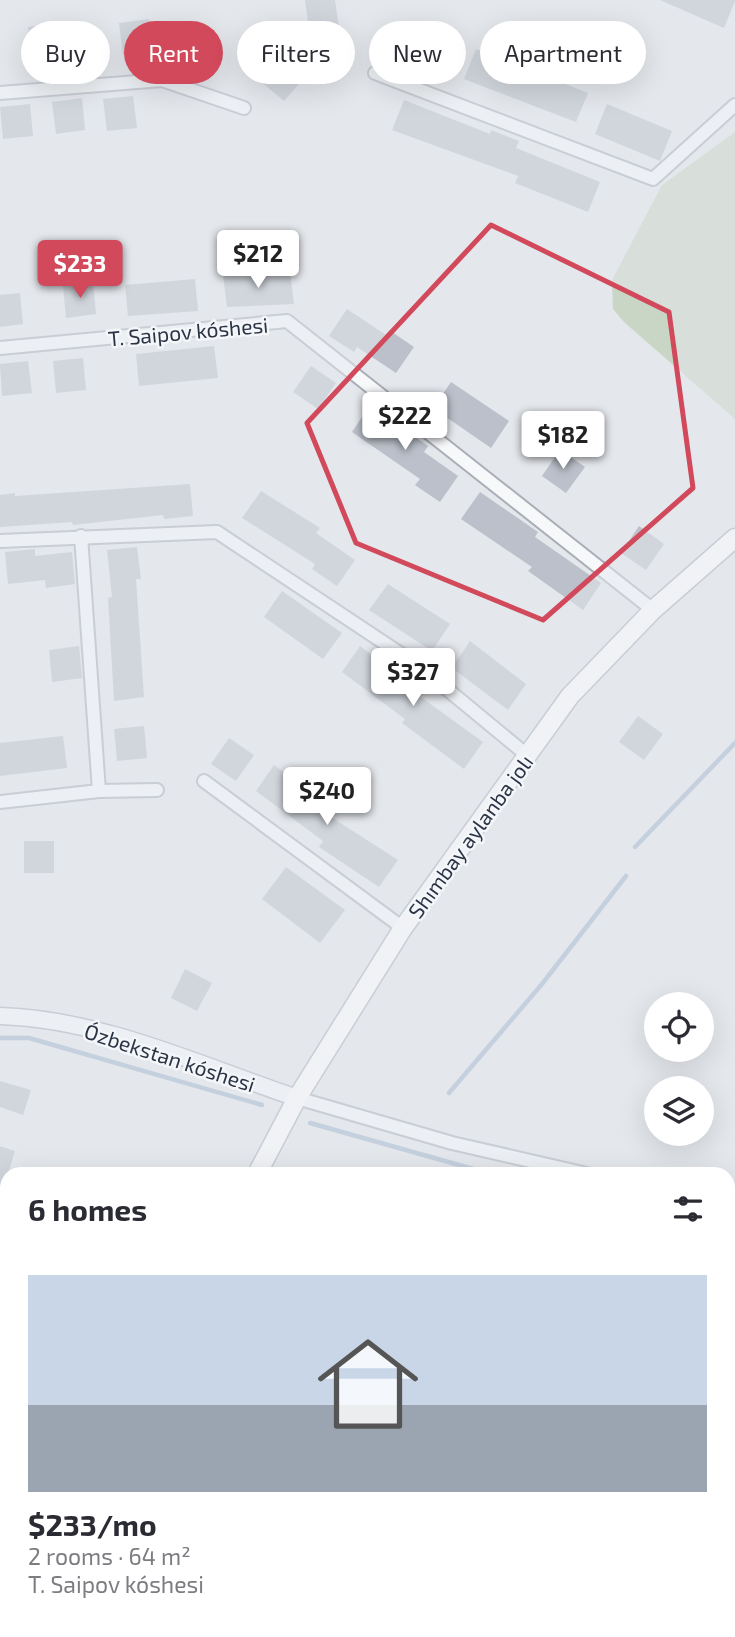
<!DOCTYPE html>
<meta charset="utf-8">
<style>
body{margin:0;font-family:"Exo 2",sans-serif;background:#f2f2f3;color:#2b2b33;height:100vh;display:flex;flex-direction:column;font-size:26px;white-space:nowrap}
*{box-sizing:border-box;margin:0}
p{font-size:23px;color:#7c7c81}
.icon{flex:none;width:38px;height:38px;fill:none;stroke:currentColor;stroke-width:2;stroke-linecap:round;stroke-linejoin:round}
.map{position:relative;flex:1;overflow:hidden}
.side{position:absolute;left:0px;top:1167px;width:735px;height:471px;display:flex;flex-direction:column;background:#fff;border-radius:21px 21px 0 0;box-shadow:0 7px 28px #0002}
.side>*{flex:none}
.top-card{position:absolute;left:21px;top:21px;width:693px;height:63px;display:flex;gap:14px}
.buttons{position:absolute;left:644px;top:992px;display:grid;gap:14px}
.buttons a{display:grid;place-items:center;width:70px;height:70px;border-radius:50%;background:#fff;box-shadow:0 7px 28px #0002;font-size:35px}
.price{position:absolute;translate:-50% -60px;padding:0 16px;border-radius:7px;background:#fff;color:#222;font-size:23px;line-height:46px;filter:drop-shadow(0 2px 4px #0008)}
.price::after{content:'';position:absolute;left:50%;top:42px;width:21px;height:16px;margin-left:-10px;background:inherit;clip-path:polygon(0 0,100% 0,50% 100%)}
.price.selected{background:#d1495b;color:#fff}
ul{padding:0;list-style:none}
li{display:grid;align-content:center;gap:14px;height:371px;padding:0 28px}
li span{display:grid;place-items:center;height:217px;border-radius:0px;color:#555}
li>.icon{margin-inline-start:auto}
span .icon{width:126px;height:126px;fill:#fffc;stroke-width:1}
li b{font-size:30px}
h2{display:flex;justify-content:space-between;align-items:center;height:84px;padding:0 28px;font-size:30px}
.pill{padding:0 24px;border-radius:32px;background:#fff;box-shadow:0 7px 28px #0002;font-size:24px;line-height:63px}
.pill.selected{background:#d1495b;color:#fff}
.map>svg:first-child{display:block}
.built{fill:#d2d6de}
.green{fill:#c9d6c5}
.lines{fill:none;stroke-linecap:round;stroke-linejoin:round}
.stream{stroke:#9fb4cc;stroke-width:4.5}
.building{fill:#bbc0ca}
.minor-casing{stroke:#a9aeb7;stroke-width:16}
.tertiary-casing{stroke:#a9aeb7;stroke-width:19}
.secondary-casing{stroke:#a9aeb7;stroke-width:21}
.minor{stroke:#f7f8fa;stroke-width:12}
.tertiary{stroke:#f7f8fa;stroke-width:16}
.secondary{stroke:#fff;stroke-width:18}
.marked{fill:none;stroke:#d1495b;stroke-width:5;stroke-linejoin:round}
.labels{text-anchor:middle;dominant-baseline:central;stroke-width:5;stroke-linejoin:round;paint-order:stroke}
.street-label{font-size:21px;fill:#2b3445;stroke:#f4f6f9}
</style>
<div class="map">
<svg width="735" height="1637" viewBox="0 0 735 1637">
<rect width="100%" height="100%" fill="#e4e7ec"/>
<path class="built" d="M728,1305L735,1307V1637H303L304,1631H728Z"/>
<path class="green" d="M735,132V419L624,322L613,309L612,280L662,185Z"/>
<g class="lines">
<g class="stream">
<path d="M635,847L735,743"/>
<path d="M0,1038H29L262,1105"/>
<path d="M449,1093L542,984L626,876"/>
<path d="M310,1123L491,1174"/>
<path d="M728,1230L735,1232"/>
</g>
</g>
<g class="building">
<path d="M305,0H335L339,27L309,30Z"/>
<path d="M660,0H735V1L724,28Z"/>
<path d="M149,19L153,51L123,55L119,23Z"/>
<path d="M58,23L62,55L32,59L28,27Z"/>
<path d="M421,31L449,42L437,72L409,60Z"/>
<path d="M476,49L588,93L576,122L464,79Z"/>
<path d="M282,58L305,77L284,101L261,82Z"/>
<path d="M133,96L137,128L107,131L103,99Z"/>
<path d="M82,98L85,130L56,134L52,102Z"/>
<path d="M404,100L490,134L491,130L519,141L516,148L600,182L588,212L515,183L518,176L392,130Z"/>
<path d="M30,104L33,136L3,139L0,107Z"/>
<path d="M607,104L672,131L660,161L595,134Z"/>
<path d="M253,272L254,276L290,272L294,304L227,307L223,275Z"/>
<path d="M195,279L198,311L128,316L125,285Z"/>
<path d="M93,282L96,314L66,318L63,286Z"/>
<path d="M20,293L23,324L0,327V295Z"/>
<path d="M347,309L386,335L389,330L414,347L396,373L357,347L354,352L329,336Z"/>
<path d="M214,346L218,378L139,386L136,354Z"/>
<path d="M83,358L86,390L56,393L53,361Z"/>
<path d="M28,361L32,393L2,396L0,364Z"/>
<path d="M311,366L336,383L318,409L293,392Z"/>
<path d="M451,382L509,421L491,448L433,408Z"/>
<path d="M370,405L428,446L424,452L458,476L440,502L415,485L420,479L352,432Z"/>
<path d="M560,450L585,467L566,493L542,476Z"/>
<path d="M190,484L193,516L164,519L163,515L73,525L72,522L0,527V495L15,493V496Z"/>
<path d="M261,491L320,528L316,533L355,560L337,586L312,569L315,564L242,518Z"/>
<path d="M480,492L538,532L535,537L601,583L583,610L528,571L532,567L461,519Z"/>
<path d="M639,526L664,544L646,570L621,553Z"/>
<path d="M137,547L141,579H136L144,697L114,701L108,598L112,597L107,550Z"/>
<path d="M35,549V556L72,552L75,584L46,588L45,580L8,584L5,552Z"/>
<path d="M388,584L450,624L432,651L369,610Z"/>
<path d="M282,591L342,633L323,659L264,617Z"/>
<path d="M470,641L526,684L508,710L452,668Z"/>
<path d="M79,646L82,678L52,682L49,650Z"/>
<path d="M360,646L414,686L411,690L483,742L464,769L402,723L405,719L342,672Z"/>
<path d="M638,716L663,734L644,760L619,742Z"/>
<path d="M144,726L147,758L117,761L114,729Z"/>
<path d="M63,736L67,768L0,776V743Z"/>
<path d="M229,738L254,755L236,781L211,764Z"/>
<path d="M274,765L332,808L328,815L398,860L379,887L319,847L323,841L256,791Z"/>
<rect x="24" y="841" width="30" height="32"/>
<path d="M286,867L345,910L320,943L262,899Z"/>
<path d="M185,969L212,983L197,1011L171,998Z"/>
<path d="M0,1081L31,1090L23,1115L0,1107Z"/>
<path d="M0,1146L15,1151L3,1190H0Z"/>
</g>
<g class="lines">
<defs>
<g id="minor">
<path d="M375,73L653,179L735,105"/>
<path d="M0,93L162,80L244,108"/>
<path d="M0,348L287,321L653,610"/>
<path d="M81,536L99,791"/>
<path d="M0,541L217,532L419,666L528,756"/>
<path d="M204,781L403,928"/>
<path d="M0,802L99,791L157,790"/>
<path d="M297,1098L452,1143L587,1174"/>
<path d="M728,1212L735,1214"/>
<path d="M0,1547L7,1550"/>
</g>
<path id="tertiary" d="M0,1016C102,1019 202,1066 297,1098"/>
<g id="secondary">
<path d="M257,1174L297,1098L403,928L570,696L653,610L735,538"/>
<path d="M0,1633L7,1620"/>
</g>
</defs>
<use href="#minor" class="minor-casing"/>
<use href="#tertiary" class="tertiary-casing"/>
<use href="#secondary" class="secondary-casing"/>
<use href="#minor" class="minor"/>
<use href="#tertiary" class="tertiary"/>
<use href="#secondary" class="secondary"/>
</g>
<path d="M0 0H735V1637H0ZM491,225L669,312L693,488L543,620L356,543L307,423Z" fill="#e4e7ec" fill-opacity=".55" fill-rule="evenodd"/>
<path class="marked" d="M491,225L669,312L693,488L543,620L356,543L307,423Z"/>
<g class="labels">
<g class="street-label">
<text transform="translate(188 331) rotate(-5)">T. Saipov kóshesi</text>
<text transform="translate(470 836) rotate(-54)">Shımbay aylanba jolı</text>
<text transform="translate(170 1057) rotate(18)">Ózbekstan kóshesi</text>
</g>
</g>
</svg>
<div class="buttons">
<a><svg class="icon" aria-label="locate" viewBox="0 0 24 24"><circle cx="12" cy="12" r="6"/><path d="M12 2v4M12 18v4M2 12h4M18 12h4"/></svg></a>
<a><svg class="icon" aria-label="layers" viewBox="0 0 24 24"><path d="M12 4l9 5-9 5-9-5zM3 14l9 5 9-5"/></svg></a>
</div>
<b class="price" style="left:258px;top:290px">$212</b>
<b class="price selected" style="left:80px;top:300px">$233</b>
<b class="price" style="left:405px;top:452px">$222</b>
<b class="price" style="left:563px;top:471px">$182</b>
<b class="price" style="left:413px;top:708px">$327</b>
<b class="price" style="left:327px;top:827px">$240</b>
<div class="top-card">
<a class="pill">Buy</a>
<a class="pill selected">Rent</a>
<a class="pill">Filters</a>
<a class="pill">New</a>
<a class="pill">Apartment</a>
</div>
<section class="side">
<h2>6 homes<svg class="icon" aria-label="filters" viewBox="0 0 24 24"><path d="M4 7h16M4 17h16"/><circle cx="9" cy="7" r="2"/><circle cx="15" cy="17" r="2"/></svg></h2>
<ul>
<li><span style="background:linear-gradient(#c9d6e8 60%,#9aa5b1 0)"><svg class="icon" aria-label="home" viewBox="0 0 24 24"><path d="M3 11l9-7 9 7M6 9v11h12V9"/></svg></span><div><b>$233/mo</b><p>2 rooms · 64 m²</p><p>T. Saipov kóshesi</p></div></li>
</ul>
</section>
</div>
